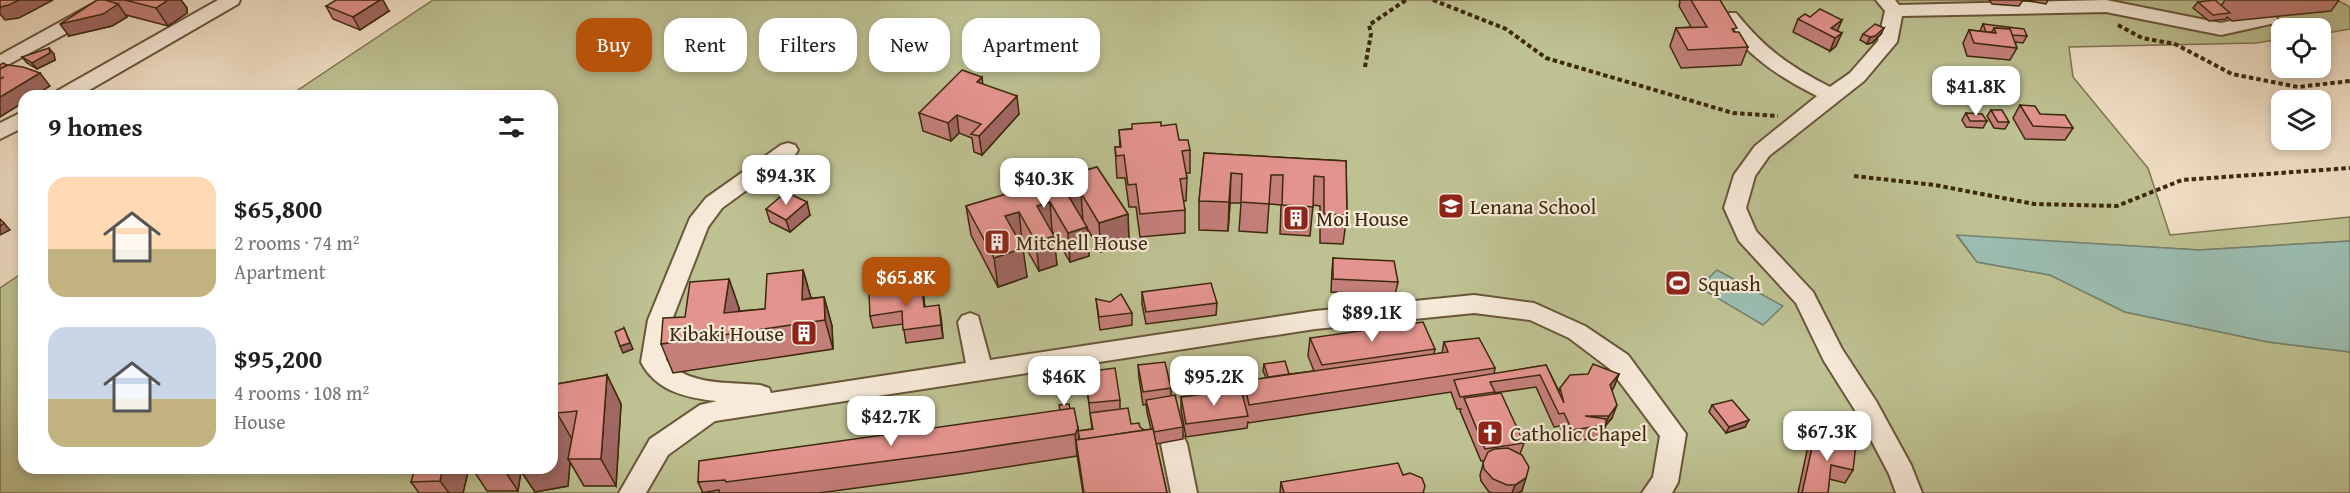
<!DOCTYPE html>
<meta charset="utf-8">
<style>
body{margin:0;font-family:"Gentium Book Plus",serif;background:#f6f6f6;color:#202124;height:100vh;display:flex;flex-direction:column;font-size:22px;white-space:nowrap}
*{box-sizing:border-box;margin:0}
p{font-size:20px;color:#757577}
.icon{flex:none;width:33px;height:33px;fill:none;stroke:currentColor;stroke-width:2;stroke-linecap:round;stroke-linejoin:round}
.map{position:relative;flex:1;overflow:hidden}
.side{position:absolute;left:18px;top:90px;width:540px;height:384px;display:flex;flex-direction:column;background:#fff;border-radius:18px;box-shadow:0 3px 9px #0003}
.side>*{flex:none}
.top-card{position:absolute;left:576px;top:18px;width:570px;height:54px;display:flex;gap:12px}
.fabs{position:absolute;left:2271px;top:18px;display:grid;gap:12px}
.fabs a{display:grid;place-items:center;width:60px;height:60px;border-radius:12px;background:#fff;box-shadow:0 3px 9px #0003;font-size:30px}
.price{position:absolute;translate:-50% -51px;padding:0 14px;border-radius:12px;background:#fff;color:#222;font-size:20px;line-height:39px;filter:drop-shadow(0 2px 3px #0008)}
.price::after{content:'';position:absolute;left:50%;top:36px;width:18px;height:14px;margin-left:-9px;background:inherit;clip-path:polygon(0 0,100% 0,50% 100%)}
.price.current{background:#b45309;color:#fff}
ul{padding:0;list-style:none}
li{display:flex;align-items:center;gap:18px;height:150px;padding:0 30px}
li span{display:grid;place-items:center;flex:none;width:168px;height:120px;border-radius:18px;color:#555}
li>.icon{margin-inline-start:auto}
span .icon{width:72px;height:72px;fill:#fffc;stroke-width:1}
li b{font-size:26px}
h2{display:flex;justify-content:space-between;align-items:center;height:72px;padding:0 30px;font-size:26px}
.tag{padding:0 21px;border-radius:18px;background:#fff;box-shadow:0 3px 9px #0003;font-size:21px;line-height:54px}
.tag.current{background:#b45309;color:#fff}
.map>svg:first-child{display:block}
.green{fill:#bec192;stroke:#7e754f;stroke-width:1.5}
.water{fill:#9bbdb1;stroke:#75826f;stroke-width:1.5}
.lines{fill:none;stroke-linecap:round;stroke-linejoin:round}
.minor-casing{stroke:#6a563a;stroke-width:4}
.path{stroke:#3d290c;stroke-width:4;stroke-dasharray:4.5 3;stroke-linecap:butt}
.minor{fill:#f6ead9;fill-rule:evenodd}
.wall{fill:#c47f7b;stroke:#3d290c;stroke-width:1.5}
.shaded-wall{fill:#a06864;stroke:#3d290c;stroke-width:1.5}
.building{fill:#e4948f;stroke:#3d290c;stroke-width:1.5}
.labels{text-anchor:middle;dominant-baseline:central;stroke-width:4.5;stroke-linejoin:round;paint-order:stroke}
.poi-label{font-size:21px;fill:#3d290c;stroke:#f6ead9;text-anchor:start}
</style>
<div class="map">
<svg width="2350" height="493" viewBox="0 0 2350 493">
<rect width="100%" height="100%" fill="#f1dfc5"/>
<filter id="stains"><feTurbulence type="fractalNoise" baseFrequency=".00333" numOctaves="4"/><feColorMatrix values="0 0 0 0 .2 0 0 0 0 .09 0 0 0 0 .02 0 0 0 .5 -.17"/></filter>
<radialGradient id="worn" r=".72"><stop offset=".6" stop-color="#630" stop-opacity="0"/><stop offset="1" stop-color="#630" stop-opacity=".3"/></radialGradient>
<path class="green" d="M433,0H2337L2350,7V29L2321,34L2320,28H2282L2281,39L2256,43L2069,47L2073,77L2148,168L2170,235L2350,217V241L2199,250L1957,236L1977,262L2050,275L2125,312L2268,342L2350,352V493H0V288L24,272V468H552V96H289Z"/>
<g class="water">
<path d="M1957,235L2199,250L2350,241V352L2268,342L2125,312L2050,275L1977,262Z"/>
<path d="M1717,270L1783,306L1763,325L1699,287Z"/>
</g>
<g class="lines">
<defs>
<g id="minor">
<path d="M100,0H123L121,4L0,69V55Z"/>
<path d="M218,0H240L238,4L79,96H54L57,91Z"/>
<path d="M1876,0H1895L1899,5L2106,0L2221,23L2268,13L2275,15L2277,19L2275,23L2221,35L2106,12L1902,16L1897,42L1864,81L1769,156L1755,176L1746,208L1756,231L1813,292L1842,349L1876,401L1911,465L1922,493H1896L1889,474L1858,415L1824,361L1796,303L1739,241L1724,208L1734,175L1755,146L1817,96C1777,76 1746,55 1720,17L1722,13H1736C1765,49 1789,66 1830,87L1850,73L1878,41L1885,11Z"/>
<path d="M24,111V127L0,139V123Z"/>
<path d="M788,143L795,145L798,150L795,155L722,208L708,227L672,320L666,360C688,386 728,382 760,385L769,388L771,393L966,363L958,322L962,316L970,313L978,316L990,360L1315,311L1474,295L1534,303L1585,326L1628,355L1686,434L1678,482L1672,493H1642L1653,477L1660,436L1610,369L1569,338L1530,320L1474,313L1315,329L715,421L668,455L646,493H619L650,439L700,405L717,401C686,398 656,391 641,362L648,320L690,218L706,198L781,145Z"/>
<path d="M1174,433L1183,436L1187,444L1197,493H1171L1161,444L1165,436Z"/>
</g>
</defs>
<use href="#minor" class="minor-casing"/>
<g class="path">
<path d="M1433,0L1506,29L1546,58L1733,113L1778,116"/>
<path d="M2118,25L2142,38L2175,44L2232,74L2298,87L2350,81"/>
<path d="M1365,67L1371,34L1369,25L1406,0"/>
<path d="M1854,176L1935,185L2034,204L2117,206L2182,180L2350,168"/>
</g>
<use href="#minor" class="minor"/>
</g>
<g class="wall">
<path d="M97,0H181L187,8V13L168,26L126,15L127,17L112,26L69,36Z"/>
<path d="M1679,0H1720L1735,32L1748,47L1741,65L1681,68L1670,46L1676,28L1691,27L1679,6L1680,2Z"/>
<path d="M1989,0H2023L2019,6L1992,4Z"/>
<path d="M2023,0H2048L2046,4Z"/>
<path d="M2225,0H2339L2331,11L2232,21L2227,17L2226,19L2209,21L2193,8L2198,2L2221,6Z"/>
<path d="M326,6L389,11L360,30L333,19Z"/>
<path d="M1798,19L1837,31L1836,46L1830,51L1793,32Z"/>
<path d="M1983,24L2027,36L2023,43L2015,42L2017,48L2010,60L1967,56L1963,43L1969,30L1980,31Z"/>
<path d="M1863,34H1881L1872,43L1867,44L1860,40Z"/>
<path d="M54,54L55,60L37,69L27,63L22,57Z"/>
<path d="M983,85L1019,114L982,155L974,152L972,138L959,133L951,141L923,131L919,113Z"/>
<path d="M2020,105L2040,114L2073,128L2065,140L2025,139L2013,118Z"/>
<path d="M1991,110L2009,122L2005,129L1994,128L1987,116Z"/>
<path d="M1966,113L1987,121L1983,128L1966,127L1962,120Z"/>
<path d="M1161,126L1190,150V173H1186L1187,178L1186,201H1183L1185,210V233L1140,237L1136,207H1129L1125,178H1117L1115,147H1120L1119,130Z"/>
<path d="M1204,153L1346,161L1347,215L1343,244L1320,243V206L1313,205L1310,236L1280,234L1281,205L1269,204L1267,233L1239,231L1241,203H1230L1228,231L1199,230V201Z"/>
<path d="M1097,167L1128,214L1129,243L1101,252L1087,228L1089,256L1070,262L1052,231L1057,265L1039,271L1022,241L1020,242L1027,277L998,287L971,235L966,206Z"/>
<path d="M766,209L810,215L790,232L770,222Z"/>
<path d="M1333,258L1398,282L1395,295L1331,292L1332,271Z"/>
<path d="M803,270L811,298L824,297L832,326L833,349L673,373L661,344L685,317L729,279L739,308V311L765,309Z"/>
<path d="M922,287L925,307L941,317L943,338L906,343L903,324L873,328L870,316Z"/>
<path d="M1142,292L1217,303L1216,315L1146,324L1142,304Z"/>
<path d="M1096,299L1132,313V325L1100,330Z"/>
<path d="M1310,338L1435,349L1434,354L1442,353L1444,342L1495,368L1494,374L1546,365L1559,391L1560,388L1619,374L1614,387L1612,390V418L1606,425L1602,437L1568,442L1560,426L1554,427L1536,387L1494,393V394L1524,443L1520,454L1522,491L1518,493H1493L1489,492L1481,481L1480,475L1484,461H1481L1460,411L1461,409H1457L1451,392L1248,423V421L1247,428L1186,437L1181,410V397L1243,398L1244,381L1266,378L1263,371L1264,364L1289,374L1314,371L1308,356Z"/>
<path d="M1138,365L1171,388V396L1183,427V439L1156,444L1167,493H1083L1077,455V456L961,474L819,493H701H703L698,482L1070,409L1078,428L1079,440L1078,431L1092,429L1085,372L1120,400V409L1131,424L1144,430L1151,429L1147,412L1146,404L1143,405L1139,378Z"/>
<path d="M607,375L621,404L616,486H584L570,462L568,486L535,492L521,471L518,491H487L472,468H552V385Z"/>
<path d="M1712,405L1745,427L1726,433L1709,412Z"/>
<path d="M1815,434L1853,470L1845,483L1829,479L1828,493H1798L1808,446Z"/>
<path d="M469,468L463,493H419L411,482Z"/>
<path d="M1403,475L1424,493H1280L1281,482Z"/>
</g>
<g class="shaded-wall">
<path d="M19,0H53L19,18L5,20L0,14V7Z"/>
<path d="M168,0H181L187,8V13L168,26L156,8Z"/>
<path d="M380,0H383L389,11L360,30L353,17Z"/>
<path d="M118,4L127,17L112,26L69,36L60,24Z"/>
<path d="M1842,20L1837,32L1831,28Z"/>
<path d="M1884,28L1881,34L1872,43L1867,44L1870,37Z"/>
<path d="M1842,33L1836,46L1830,51L1835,38Z"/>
<path d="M49,48L54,54L55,60L37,69L32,63Z"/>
<path d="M40,73L50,86L34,96H24V102L0,117V97Z"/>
<path d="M982,77L984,95L977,82Z"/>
<path d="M1017,96L1019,114L982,155L979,136Z"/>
<path d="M957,115L959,133L951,141L948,123Z"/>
<path d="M1231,173L1230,203L1228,231L1229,202Z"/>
<path d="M1081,193L1083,222L1069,197Z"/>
<path d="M807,202L810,215L790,232L786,220Z"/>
<path d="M1050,202L1052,231L1040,235L1037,206Z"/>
<path d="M1019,212L1022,241L1009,245L1005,216Z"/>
<path d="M1128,214L1129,243L1101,252L1099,223Z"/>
<path d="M4,223L10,230L0,235V226Z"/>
<path d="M1087,227L1089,256L1070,262L1068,233Z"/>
<path d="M1054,236L1057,265L1039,271L1036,242Z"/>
<path d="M1023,248L1027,277L998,287L994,258Z"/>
<path d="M803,270L811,298L802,300Z"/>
<path d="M729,279L739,308L736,333L724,313Z"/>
<path d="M922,287L924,299L926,320L924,307Z"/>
<path d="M824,297L832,326L833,349L825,320Z"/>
<path d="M939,305L941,317L943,338L941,325Z"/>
<path d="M624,328L633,349L623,353L620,346Z"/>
<path d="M1619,374L1614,387L1606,398L1610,385Z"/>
<path d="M607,375L621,404L616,486L601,459Z"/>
<path d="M1617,405L1612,418L1606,425H1605L1609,416Z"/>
<path d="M557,413L573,441L568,459L570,462L568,486L535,492L521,471L518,491L503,468H552V452Z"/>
<path d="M1749,420L1745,427L1726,433L1729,427Z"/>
<path d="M1078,428L1080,450L1076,440L1077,456L1075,434Z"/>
<path d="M443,468H469L463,493H449L440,481Z"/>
<path d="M1526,478L1522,491L1518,493H1512L1515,485Z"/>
</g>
<g class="building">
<path d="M0,0H19L9,5L0,7Z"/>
<path d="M97,0H105L118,4L103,14L60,24Z"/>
<path d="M125,0H168L156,8Z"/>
<path d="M336,0H380L353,17L326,6Z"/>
<path d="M1691,0H1720L1737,28L1732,29L1734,32H1739L1748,47L1688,50L1676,28L1707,27Z"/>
<path d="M2215,0L2230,13L2213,15L2198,2Z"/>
<path d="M1820,9L1842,20L1831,28L1842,33L1835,38L1798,19L1805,14L1810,17Z"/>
<path d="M1875,24L1884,28L1875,36L1870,37L1863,34Z"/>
<path d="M1983,24L2024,29L2027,36L2012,35L2010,29L1994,28L1992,32H1986Z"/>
<path d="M1994,28L2010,29L2017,48L1974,43L1969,30L1996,33Z"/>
<path d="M49,48L50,53L32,63L22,57Z"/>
<path d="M3,63L7,65L0,69V65Z"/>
<path d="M8,65L23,67L40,73L0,97V79L4,77L0,79V69Z"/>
<path d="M962,70L982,77L977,82L1017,96L979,136L971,134L981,124L957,115L948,123L919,113Z"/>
<path d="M2020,105L2035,106L2040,114L2065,115L2073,128L2033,126Z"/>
<path d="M1991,110H2002L2009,122H1998Z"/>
<path d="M1966,113L1982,114L1987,121H1970Z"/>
<path d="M1161,122V126L1176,124L1179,140H1188L1190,150L1182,151L1187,178L1180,179L1185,210L1140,214L1136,184L1128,185L1124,155L1116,156L1115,147H1121L1119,130L1132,129V124Z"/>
<path d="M1204,153L1346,161L1347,215L1324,214V177L1314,176L1313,207L1282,205L1283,175H1271L1269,204L1241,202L1242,174L1231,173L1229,202L1199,201Z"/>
<path d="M1097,167L1128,214L1099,223L1081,193L1069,197L1087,227L1068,233L1050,202L1037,206L1054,236L1036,242L1019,212L1005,216L1023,248L994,258L966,206Z"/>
<path d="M786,192L807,202L786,220L766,209Z"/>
<path d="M0,219L4,223L0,226Z"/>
<path d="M1333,258L1394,261L1398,282L1333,279Z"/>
<path d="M803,270L802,300L824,297L825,320L661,344L663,318L685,317L690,282L729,279L724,313L765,309L767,274Z"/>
<path d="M1211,283L1217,303L1146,312L1142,292Z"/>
<path d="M922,287L924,307L939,305L941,325L903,330L902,311L870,316L869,294Z"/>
<path d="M1121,294L1132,313L1099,317L1096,299L1110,302Z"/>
<path d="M1423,322L1435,349L1322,365L1310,338Z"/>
<path d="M624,328L630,343L620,346L615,332Z"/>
<path d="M1479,338L1495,368L1249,405L1244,381L1448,352L1444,342Z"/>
<path d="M1285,361L1289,374L1268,377L1264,364Z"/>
<path d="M1165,362L1171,388L1143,392L1138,365Z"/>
<path d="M1593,364L1619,374L1610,385L1617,405L1609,416H1585L1606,419V425L1572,430L1564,413L1559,414L1540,375L1490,382L1495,392L1460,397L1454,380L1546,365L1564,403L1560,388L1570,375L1588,374Z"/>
<path d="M1115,368L1120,400L1089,403L1085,372Z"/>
<path d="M607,375L601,459H568L577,411L557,413L552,452V385Z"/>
<path d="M1241,389L1248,416L1186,424L1181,397Z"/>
<path d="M1501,393L1524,443L1485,449L1464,398Z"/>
<path d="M1175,395L1183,427L1154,432L1146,400Z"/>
<path d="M1732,400L1749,420L1729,427L1712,405Z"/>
<path d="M1069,404L1070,409L1060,410L1059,405Z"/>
<path d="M1074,408L1078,428L1075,434L956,452L726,482L725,480L698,482L699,461Z"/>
<path d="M1128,408L1131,424L1139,423L1140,427L1144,430L1080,440L1078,431L1093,429L1090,413Z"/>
<path d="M1153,429L1167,493H1084L1076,440Z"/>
<path d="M1815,434L1856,444L1853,470L1831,465L1828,493H1802Z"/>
<path d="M1508,448L1522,455L1529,467L1526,478L1515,485H1507L1493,479L1484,469L1483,463L1488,452L1494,449Z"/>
<path d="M1398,463L1403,475L1410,473L1422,478L1425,486L1423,493H1284L1281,482Z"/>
<path d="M415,468H443L440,481L411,482Z"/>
<path d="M719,490V493H701Z"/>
</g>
<defs>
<symbol id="school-square" viewBox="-11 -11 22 22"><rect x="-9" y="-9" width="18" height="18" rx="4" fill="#8f2418" stroke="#f6ead9"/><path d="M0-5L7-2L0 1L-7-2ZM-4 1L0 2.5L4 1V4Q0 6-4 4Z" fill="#fff"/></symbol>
<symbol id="building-square" viewBox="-11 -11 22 22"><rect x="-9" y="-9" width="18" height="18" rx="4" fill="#8f2418" stroke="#f6ead9"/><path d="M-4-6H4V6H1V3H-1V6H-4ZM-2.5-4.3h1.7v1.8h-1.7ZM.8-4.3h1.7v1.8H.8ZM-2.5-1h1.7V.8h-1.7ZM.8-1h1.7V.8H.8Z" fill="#fff"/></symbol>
<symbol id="stadium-square" viewBox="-11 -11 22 22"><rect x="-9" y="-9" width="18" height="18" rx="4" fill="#8f2418" stroke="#f6ead9"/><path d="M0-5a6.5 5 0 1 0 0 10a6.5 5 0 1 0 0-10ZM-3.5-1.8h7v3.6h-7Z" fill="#fff"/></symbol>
<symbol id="church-square" viewBox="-11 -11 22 22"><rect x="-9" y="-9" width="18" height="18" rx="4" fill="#8f2418" stroke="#f6ead9"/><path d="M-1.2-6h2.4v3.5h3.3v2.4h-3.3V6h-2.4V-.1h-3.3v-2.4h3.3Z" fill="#fff"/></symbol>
</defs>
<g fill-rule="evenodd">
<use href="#school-square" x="1436" y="191" width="30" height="30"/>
<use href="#building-square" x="1281" y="203" width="30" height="30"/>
<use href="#building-square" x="982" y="227" width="30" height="30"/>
<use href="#stadium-square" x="1663" y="268" width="30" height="30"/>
<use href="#building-square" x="789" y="318" width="30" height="30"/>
<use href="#church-square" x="1475" y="418" width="30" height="30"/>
</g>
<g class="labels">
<g class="poi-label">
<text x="1470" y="206">Lenana School</text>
<text x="1316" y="218">Moi House</text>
<text x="1016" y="242">Mitchell House</text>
<text x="1698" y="283">Squash</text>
<text x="784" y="333" text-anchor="end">Kibaki House</text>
<text x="1510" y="433">Catholic Chapel</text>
</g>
</g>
<rect width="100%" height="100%" filter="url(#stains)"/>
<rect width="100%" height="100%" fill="url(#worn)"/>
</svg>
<div class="fabs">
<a><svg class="icon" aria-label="locate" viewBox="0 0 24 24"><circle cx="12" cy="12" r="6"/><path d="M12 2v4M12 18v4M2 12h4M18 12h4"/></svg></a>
<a><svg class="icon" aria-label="layers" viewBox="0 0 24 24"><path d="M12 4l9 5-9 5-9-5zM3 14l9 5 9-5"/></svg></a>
</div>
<b class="price" style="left:1976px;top:117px">$41.8K</b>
<b class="price" style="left:786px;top:206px">$94.3K</b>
<b class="price" style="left:1044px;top:209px">$40.3K</b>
<b class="price current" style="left:906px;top:308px">$65.8K</b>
<b class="price" style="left:1372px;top:343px">$89.1K</b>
<b class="price" style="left:1064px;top:407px">$46K</b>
<b class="price" style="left:1214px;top:407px">$95.2K</b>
<b class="price" style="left:891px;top:447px">$42.7K</b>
<b class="price" style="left:1827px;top:462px">$67.3K</b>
<div class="top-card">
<a class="tag current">Buy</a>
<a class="tag">Rent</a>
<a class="tag">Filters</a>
<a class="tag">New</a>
<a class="tag">Apartment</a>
</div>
<section class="side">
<h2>9 homes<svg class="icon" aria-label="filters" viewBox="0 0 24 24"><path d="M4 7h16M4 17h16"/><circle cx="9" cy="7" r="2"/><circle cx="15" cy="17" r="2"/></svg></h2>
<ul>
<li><span style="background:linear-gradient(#ffd9b3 60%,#c2b280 0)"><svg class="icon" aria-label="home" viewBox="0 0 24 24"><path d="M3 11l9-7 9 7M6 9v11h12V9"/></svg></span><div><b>$65,800</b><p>2 rooms · 74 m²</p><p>Apartment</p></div></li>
<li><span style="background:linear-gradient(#c9d6e8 60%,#c2b280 0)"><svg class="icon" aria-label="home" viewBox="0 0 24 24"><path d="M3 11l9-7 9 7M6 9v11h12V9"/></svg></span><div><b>$95,200</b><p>4 rooms · 108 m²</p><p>House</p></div></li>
</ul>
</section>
</div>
